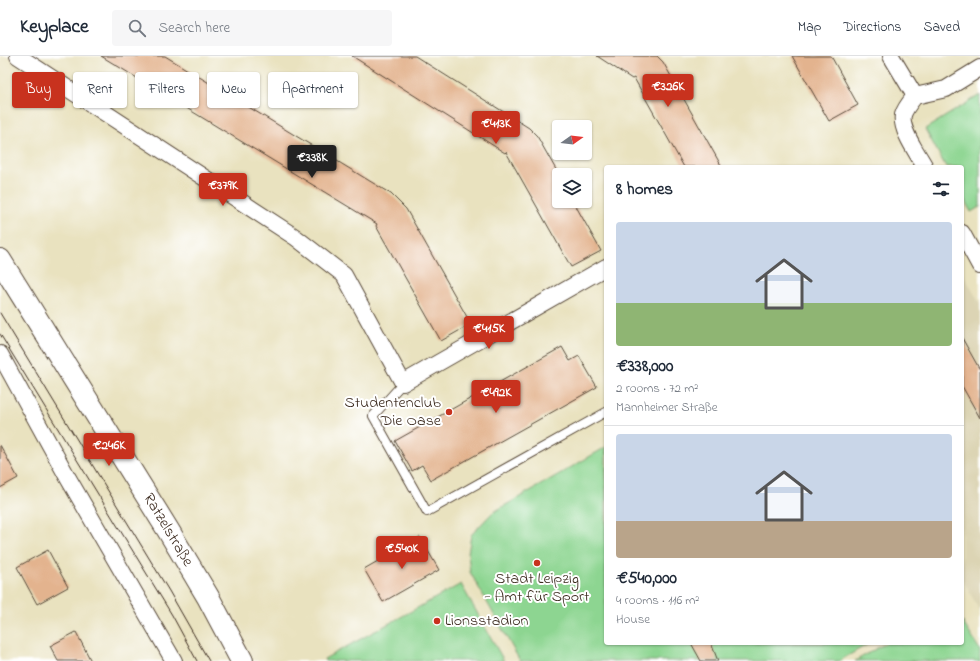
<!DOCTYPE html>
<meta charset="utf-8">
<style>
body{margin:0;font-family:"Indie Flower",sans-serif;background:#f6f6f7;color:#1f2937;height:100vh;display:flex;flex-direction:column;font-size:15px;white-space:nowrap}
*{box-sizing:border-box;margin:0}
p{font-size:13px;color:#747a83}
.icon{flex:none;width:22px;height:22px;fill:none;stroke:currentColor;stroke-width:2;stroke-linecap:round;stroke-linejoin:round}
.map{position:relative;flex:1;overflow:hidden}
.sheet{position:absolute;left:604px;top:109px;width:360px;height:480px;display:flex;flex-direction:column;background:#fff;border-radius:4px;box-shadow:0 1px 3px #0004}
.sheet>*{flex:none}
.banner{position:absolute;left:12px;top:16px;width:380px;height:36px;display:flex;gap:8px}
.needle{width:26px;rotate:76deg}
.buttons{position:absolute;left:552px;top:64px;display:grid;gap:8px}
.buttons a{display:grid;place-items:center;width:40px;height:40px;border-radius:4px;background:#fff;box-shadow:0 1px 3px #0004;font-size:20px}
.price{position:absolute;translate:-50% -34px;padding:0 9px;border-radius:4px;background:#c8321e;color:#fff;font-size:13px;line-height:26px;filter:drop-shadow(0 1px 2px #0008)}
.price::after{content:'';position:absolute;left:50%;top:24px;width:12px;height:9px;margin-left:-6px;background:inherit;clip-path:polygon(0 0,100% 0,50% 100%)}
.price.current{background:#222;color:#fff}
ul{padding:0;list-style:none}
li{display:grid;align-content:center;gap:8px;height:212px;padding:0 12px}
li+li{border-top:1px solid #e0e1e3}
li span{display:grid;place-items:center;height:124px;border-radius:4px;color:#555}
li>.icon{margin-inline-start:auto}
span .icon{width:72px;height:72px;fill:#fffc;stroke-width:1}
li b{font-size:17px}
h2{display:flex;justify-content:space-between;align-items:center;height:48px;padding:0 12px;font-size:17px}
.pill{padding:0 14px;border-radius:4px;background:#fff;box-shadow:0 1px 3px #0004;font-size:14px;line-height:36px}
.pill.current{background:#c8321e;color:#fff}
header{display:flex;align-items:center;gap:24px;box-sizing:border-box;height:56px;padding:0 20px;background:#fff;border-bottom:1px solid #e0e1e3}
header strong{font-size:19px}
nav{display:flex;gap:22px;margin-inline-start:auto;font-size:14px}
.search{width:280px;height:36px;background:#f6f6f7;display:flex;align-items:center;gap:10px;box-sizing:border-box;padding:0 14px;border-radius:4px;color:#747a83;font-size:15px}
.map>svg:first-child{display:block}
.built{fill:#dcd4b4}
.green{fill:#8dd591;stroke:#648058}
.building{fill:#e3b38e}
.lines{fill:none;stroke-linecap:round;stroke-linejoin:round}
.lane-casing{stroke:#554636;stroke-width:10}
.street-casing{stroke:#554636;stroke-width:18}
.secondary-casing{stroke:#554636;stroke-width:24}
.lane{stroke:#fff;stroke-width:8}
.street{stroke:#fff;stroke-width:16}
.secondary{stroke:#fff;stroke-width:22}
.tram{stroke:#3b2a1e;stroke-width:1}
.poi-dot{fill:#c8321e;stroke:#fff;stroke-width:1.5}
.labels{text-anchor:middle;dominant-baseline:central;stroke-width:4;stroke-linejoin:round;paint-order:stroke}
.poi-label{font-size:16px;fill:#3b2a1e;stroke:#fff;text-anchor:end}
.street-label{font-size:16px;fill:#3b2a1e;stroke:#fff}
</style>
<header>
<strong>Keyplace</strong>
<div class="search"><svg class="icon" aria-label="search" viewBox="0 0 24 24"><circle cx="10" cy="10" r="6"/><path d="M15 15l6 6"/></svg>Search here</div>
<nav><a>Map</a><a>Directions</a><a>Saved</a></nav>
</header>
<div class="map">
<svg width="980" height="605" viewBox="0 0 980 605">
<rect width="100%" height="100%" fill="#fff"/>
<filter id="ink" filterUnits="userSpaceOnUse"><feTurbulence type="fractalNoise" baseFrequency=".025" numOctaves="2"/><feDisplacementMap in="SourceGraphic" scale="8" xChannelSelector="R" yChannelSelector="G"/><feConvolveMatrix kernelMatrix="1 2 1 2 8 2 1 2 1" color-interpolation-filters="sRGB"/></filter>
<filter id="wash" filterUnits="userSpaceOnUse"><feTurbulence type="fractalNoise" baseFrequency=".012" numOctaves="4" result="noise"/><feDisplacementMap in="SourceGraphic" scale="16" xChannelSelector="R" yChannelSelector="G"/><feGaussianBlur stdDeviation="0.9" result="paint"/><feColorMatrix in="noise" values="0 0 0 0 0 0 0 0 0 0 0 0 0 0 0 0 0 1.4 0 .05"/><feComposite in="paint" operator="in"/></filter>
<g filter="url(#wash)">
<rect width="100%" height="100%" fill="#e9e2bf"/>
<path class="built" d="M962,216L980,248V555L962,523Z"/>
<g class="green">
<path d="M980,39V151L971,156L962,140V111H946L925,73Z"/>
<path d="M606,391V587H870L839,605H520L470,516L468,498L471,479L492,457Z"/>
<path d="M461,528L504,605H325L324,603Z"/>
<path d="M962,565L980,594V605H855L886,587H962Z"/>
</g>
<g id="blocks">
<g class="building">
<path d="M101,0H165L391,138L406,153L471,268L441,285L376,170L377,168Z"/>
<path d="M352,0H415L529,72L537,80L559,119V145H573L601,195L571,211L506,96L505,97Z"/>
<path d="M597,0H657L663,6L722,111H684L634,22L632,23Z"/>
<path d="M792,0H831L858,49L829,65Z"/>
<path d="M962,282L980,314V362L962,330Z"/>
<path d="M562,291L570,305L579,300L597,331L431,424L422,409L412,415L395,385Z"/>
<path d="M0,389L18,422L0,432Z"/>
<path d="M420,481L439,514L383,546L364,513Z"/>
<path d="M48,494L68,531L37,548L17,511Z"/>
<path d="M76,576L91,605H58L50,590Z"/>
<path d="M691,587H711L718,605H701Z"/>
</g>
</g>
</g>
<g filter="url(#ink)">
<use href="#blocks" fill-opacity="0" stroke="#554636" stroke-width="1"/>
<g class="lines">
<defs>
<path id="lane" d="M403,327L373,360L427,456L606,356"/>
<g id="street">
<path d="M18,0L295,181L344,219L403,327L606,211"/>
<path d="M891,0L915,40"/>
<path d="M925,111C918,98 900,74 903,59C905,52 911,45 915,40L946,33L980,12"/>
<path d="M962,177L980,210"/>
<path d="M0,298L68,422L174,605"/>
</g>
<path id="secondary" d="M0,204L168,474L208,541L242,605"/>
</defs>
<use href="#lane" class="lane-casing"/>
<use href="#street" class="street-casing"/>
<use href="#secondary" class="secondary-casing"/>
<use href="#lane" class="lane"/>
<use href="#street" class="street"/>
<use href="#secondary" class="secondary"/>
<g class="tram">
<path d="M0,257L169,535L209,605"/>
<path d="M0,278L172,559L197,605"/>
</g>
</g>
</g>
<g class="poi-dot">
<circle cx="449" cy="356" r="4"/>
<circle cx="537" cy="507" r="4"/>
<circle cx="437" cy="565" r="4"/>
</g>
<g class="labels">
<g class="poi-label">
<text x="441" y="347">Studentenclub<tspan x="441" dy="18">Die Oase</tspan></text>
<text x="537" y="523" text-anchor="middle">Stadt Leipzig<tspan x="537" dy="18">- Amt für Sport</tspan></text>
<text x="445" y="565" text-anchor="start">Lionsstadion</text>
</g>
<g class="street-label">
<text transform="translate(168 474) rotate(59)">Ratzelstraße</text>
</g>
</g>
</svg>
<div class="buttons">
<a><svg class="needle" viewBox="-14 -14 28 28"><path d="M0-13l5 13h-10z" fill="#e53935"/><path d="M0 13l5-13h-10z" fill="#747a83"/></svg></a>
<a><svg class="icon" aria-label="layers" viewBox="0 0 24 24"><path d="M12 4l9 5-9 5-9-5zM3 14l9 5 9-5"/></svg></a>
</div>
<b class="price" style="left:668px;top:52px">€326K</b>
<b class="price" style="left:496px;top:89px">€413K</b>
<b class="price current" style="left:312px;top:123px">€338K</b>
<b class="price" style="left:223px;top:151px">€379K</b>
<b class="price" style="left:489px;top:294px">€415K</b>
<b class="price" style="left:496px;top:358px">€492K</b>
<b class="price" style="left:109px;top:411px">€246K</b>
<b class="price" style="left:402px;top:514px">€540K</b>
<div class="banner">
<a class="pill current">Buy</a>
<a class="pill">Rent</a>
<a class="pill">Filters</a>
<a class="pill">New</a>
<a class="pill">Apartment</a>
</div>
<section class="sheet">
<h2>8 homes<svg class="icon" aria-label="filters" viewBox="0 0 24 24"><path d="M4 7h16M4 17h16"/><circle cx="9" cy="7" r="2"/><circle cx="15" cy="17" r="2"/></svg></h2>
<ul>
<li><span style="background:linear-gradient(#c9d6e8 65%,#8fb573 0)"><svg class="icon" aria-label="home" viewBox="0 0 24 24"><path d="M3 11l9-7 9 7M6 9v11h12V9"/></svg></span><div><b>€338,000</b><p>2 rooms · 72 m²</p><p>Mannheimer Straße</p></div></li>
<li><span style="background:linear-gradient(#c9d6e8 70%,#b9a48a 0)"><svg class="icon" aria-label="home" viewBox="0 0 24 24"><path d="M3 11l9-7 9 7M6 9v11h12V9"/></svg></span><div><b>€540,000</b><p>4 rooms · 116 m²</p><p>House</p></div></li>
</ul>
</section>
</div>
